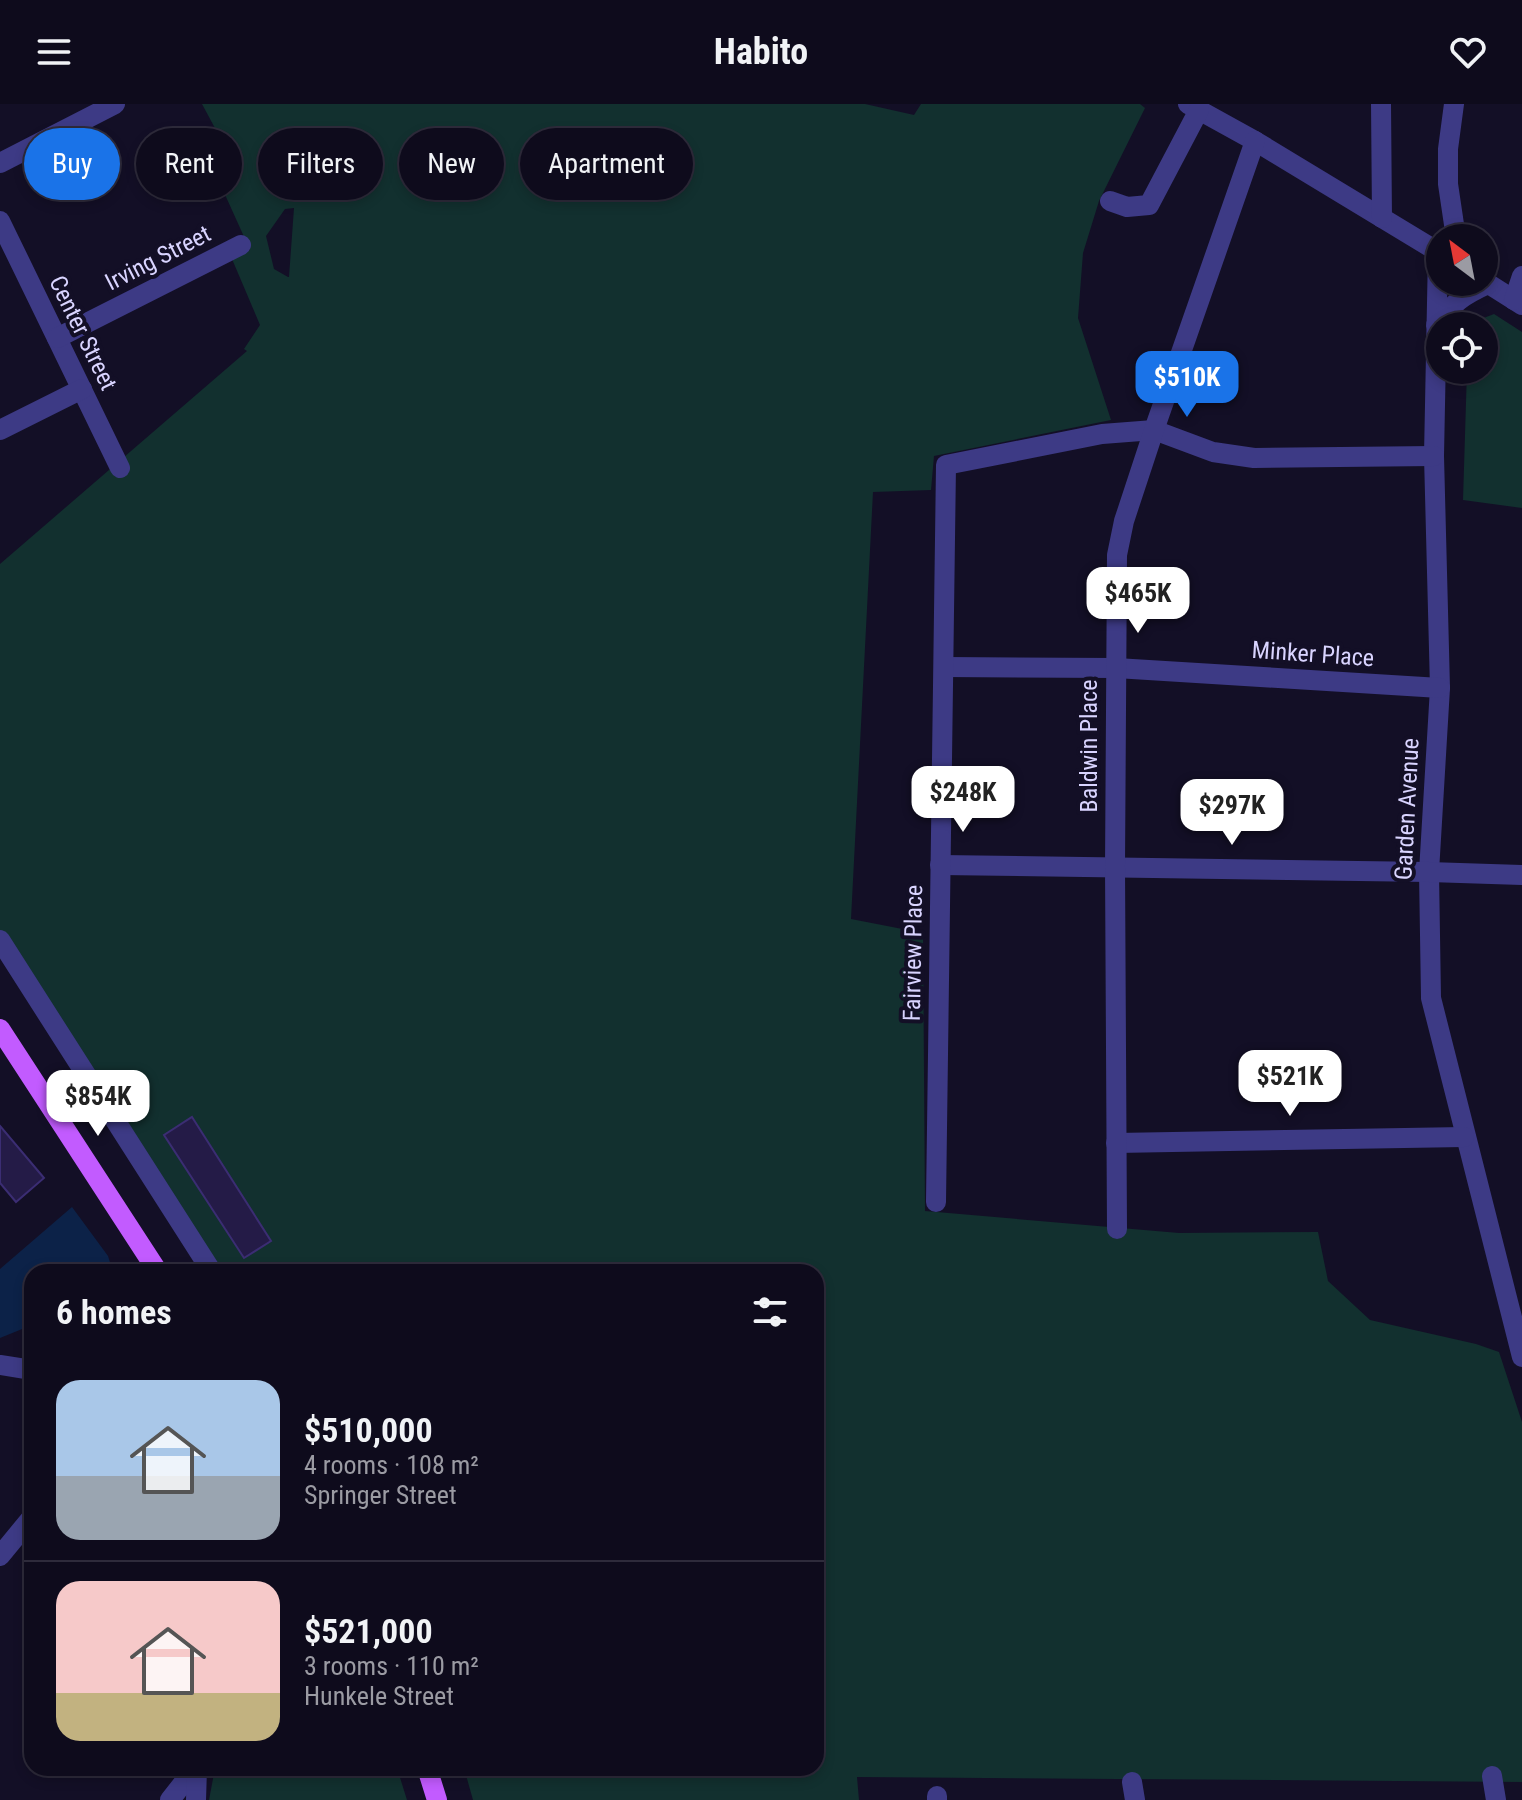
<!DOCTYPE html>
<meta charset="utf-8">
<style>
body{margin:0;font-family:"Roboto Condensed",sans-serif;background:#1c1929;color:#f1f3f6;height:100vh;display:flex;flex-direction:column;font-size:30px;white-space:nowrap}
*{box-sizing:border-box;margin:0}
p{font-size:26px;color:#9b9ba3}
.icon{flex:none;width:44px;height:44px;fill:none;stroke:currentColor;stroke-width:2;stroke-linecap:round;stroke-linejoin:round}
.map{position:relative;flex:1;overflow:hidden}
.details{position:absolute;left:24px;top:1160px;width:800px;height:512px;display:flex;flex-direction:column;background:#0e0b1c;border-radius:24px;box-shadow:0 4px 12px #0003,0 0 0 2px #2e2b3b}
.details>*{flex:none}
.top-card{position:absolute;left:24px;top:24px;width:800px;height:72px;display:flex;gap:16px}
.needle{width:52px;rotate:328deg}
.controls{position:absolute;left:1426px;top:120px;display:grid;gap:16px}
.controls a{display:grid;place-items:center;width:72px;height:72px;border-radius:50%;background:#0e0b1c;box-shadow:0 4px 12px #0003,0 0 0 2px #2e2b3b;font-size:40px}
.price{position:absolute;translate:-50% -68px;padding:0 18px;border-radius:16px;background:#fff;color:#222;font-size:26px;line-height:52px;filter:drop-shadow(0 2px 4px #0008)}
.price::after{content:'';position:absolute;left:50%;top:48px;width:24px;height:18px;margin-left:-12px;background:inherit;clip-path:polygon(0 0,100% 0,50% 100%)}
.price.on{background:#1a73e8;color:#fff}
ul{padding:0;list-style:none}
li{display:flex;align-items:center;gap:24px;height:200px;padding:0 32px}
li+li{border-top:2px solid #2e2b3b}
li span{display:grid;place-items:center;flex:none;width:224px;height:160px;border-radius:24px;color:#555}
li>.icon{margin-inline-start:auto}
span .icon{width:96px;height:96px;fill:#fffc;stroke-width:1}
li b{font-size:34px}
h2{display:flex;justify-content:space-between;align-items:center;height:96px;padding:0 32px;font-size:34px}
.tag{padding:0 28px;border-radius:36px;background:#0e0b1c;box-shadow:0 4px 12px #0003,0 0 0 2px #2e2b3b;font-size:28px;line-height:72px}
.tag.on{background:#1a73e8;color:#fff}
header{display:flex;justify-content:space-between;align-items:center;height:104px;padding:0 32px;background:#0e0b1c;font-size:36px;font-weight:700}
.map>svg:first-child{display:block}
.green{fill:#12302f;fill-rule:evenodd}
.water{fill:#0c2248}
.building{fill:#241b47;stroke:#3b2d73;stroke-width:2}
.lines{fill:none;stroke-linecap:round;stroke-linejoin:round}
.minor{stroke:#3d3a85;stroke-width:20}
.major{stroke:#c25bff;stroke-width:20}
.labels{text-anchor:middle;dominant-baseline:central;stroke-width:8;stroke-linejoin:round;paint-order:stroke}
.street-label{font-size:24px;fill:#d9d4ff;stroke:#130f26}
</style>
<header><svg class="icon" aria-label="menu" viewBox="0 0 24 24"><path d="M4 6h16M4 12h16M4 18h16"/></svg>Habito<svg class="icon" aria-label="heart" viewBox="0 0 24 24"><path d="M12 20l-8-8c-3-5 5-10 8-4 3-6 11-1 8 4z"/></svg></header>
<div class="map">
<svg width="1522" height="1696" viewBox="0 0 1522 1696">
<rect width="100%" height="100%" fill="#130f26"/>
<g class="green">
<path d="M202,0H865L914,11L921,0H1140L1145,4L1099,97L1083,149L1078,214L1111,316L934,352L931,386L873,388L851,815L923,829L925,1107L1179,1129L1318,1128L1328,1177L1370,1216L1476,1240L1499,1248L1522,1318V1678L857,1673L859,1696H473L464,1664H816V1168H205L0,852V460L247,247L244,245L260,221L232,155L250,146L213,64L177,84L159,59L216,26ZM294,104L289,173H288L274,165L266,132L285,105Z"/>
<path d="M1494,210L1522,228V404L1463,396L1467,266H1484V222L1468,220Z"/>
<path d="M215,1664H397L407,1696H209Z"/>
</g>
<path class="water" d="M72,1103L108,1152L113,1168H32V1221L0,1234V1165Z"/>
<g class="building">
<path d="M192,1013L271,1137L244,1154L164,1031Z"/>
<path d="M0,1022L44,1074L16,1098L0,1079Z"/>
</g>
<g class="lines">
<g class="minor">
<path d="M1188,0L1255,37L1440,149"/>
<path d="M1381,0L1382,114"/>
<path d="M1454,0L1448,45V80L1456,134"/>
<path d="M0,59L115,0"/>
<path d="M1110,97L1127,103L1149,101L1199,6"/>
<path d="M0,117L120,364"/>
<path d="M1438,148L1434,352L1440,584L1429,768L1431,894L1522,1253"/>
<path d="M1484,177L1522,201"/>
<path d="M1514,196L1522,172"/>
<path d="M1436,221C1454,198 1462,192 1488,180"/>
<path d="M57,234L241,141"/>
<path d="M0,326L82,285"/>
<path d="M944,563L1116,564L1440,584"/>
<path d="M940,761L1429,768L1522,771"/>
<path d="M0,836L212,1168"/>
<path d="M1116,1039L1464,1033"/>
<path d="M936,1098L946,361L1102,330L1154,326L1213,348L1254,354L1434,352"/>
<path d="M1117,1125L1115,763L1117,451L1124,417L1154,326L1255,37"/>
<path d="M0,1261L32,1266"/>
<path d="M0,1452L32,1413"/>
<path d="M1492,1672L1496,1696"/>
<path d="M1132,1678L1135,1696"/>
<path d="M937,1692V1696"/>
<path d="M170,1696L195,1664"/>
<path d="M196,1696L197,1664"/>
</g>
<g class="major">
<path d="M0,925L158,1168"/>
<path d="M427,1664L437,1696"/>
</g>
</g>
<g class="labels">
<g class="street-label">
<text transform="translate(158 154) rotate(-27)">Irving Street</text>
<text transform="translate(83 229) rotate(64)">Center Street</text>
<text transform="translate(1313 550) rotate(4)">Minker Place</text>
<text transform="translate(1089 642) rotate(-90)">Baldwin Place</text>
<text transform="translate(1407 705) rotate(-87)">Garden Avenue</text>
<text transform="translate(913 849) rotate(-89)">Fairview Place</text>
</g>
</g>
</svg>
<div class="controls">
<a><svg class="needle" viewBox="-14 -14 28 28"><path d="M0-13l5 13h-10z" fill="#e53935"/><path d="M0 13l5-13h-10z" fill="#9b9ba3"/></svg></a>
<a><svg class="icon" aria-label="locate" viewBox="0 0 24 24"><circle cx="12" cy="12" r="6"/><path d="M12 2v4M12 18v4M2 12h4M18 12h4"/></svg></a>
</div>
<b class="price on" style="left:1187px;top:315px">$510K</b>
<b class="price" style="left:1138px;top:531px">$465K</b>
<b class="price" style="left:963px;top:730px">$248K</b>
<b class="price" style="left:1232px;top:743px">$297K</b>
<b class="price" style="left:1290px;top:1014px">$521K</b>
<b class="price" style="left:98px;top:1034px">$854K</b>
<div class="top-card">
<a class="tag on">Buy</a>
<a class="tag">Rent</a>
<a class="tag">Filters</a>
<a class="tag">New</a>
<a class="tag">Apartment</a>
</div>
<section class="details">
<h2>6 homes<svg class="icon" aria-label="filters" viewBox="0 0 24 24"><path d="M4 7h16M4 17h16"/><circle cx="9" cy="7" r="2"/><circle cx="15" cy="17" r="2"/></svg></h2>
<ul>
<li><span style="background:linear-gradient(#a9c7e8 60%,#9aa5b1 0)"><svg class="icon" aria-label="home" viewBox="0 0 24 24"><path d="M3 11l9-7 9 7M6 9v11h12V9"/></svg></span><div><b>$510,000</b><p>4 rooms · 108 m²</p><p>Springer Street</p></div></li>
<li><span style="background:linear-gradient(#f6c9c9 70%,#c2b280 0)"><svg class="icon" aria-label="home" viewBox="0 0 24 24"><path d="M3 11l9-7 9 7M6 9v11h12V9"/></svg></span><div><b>$521,000</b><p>3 rooms · 110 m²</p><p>Hunkele Street</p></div></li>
</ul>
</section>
</div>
